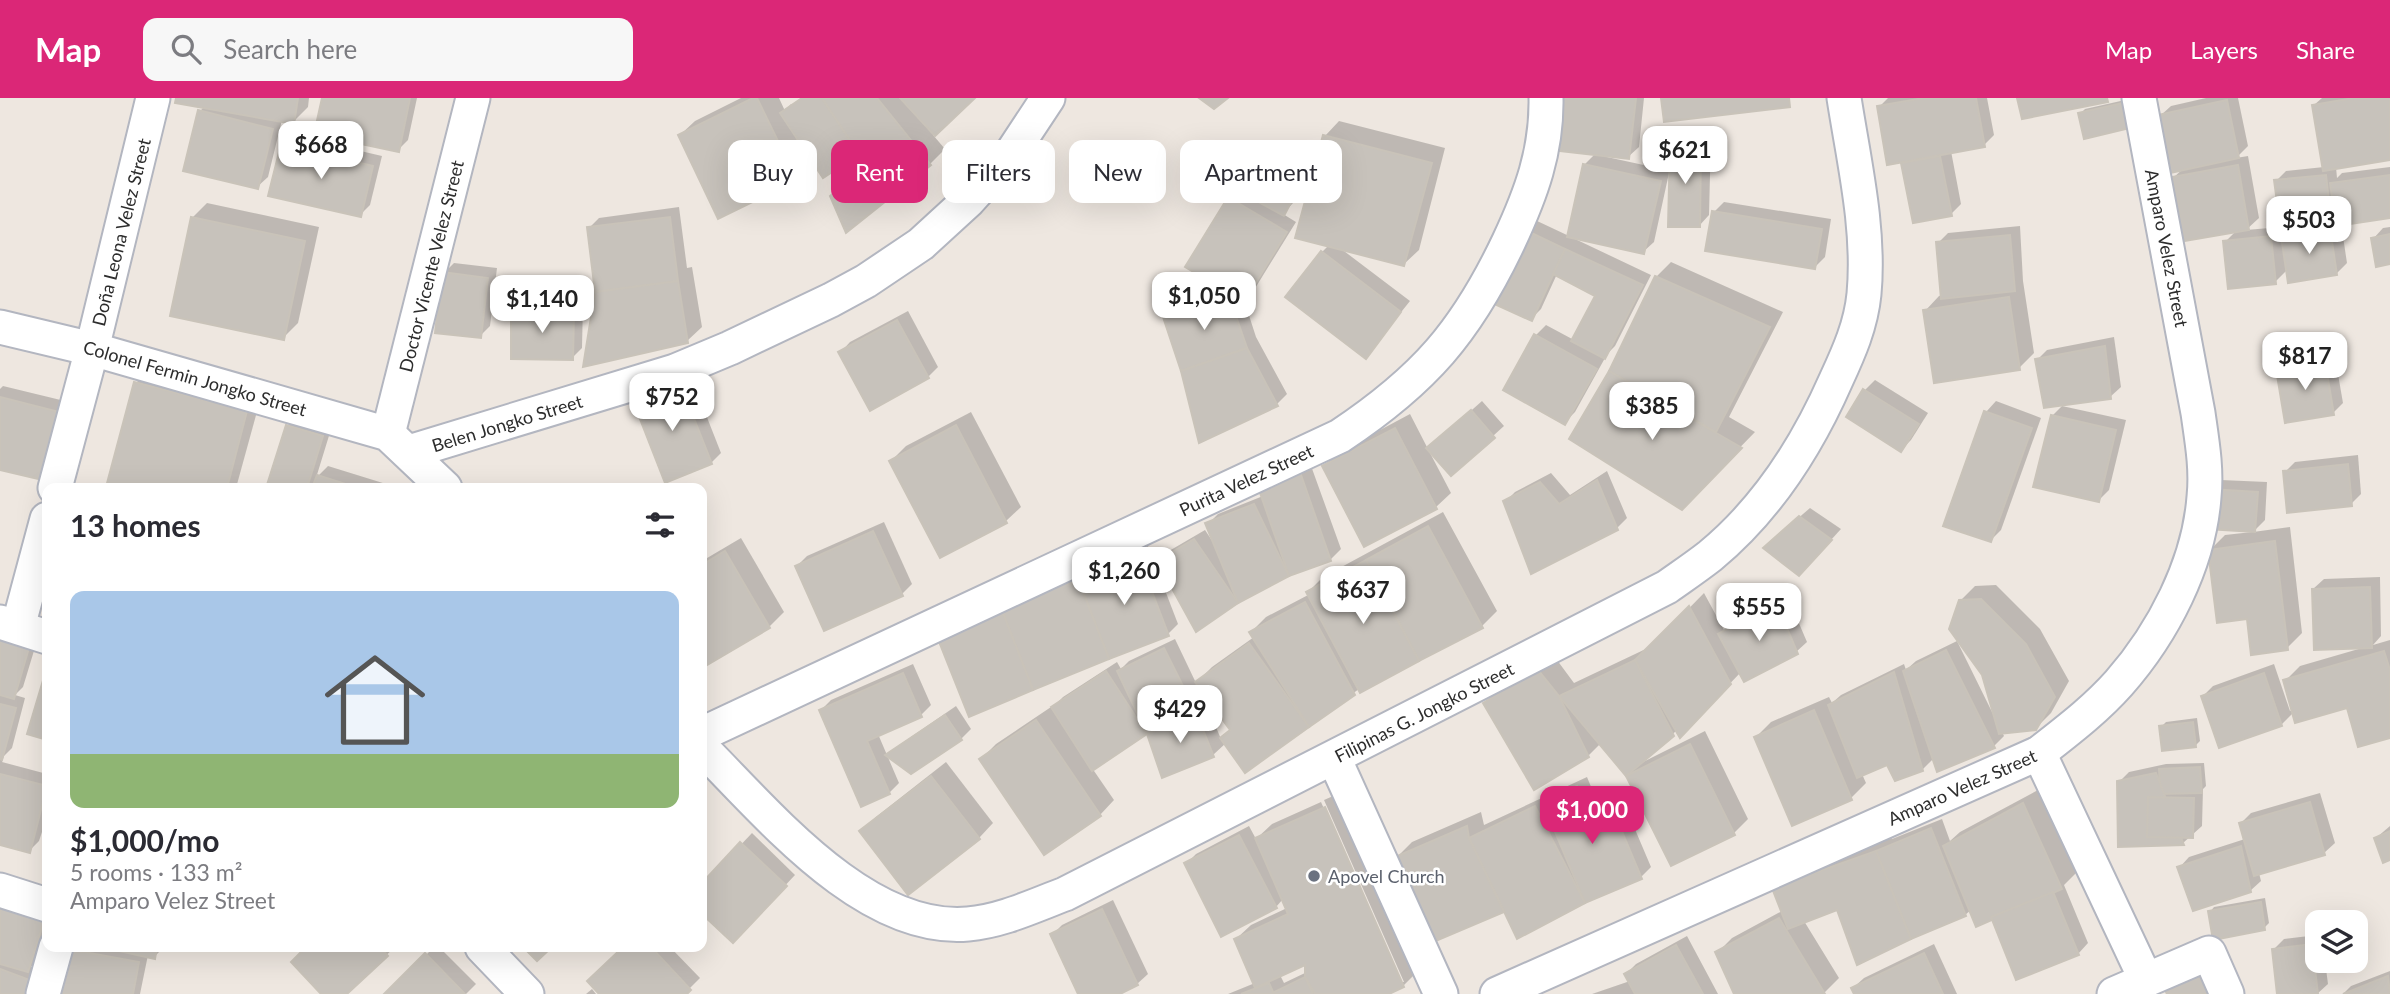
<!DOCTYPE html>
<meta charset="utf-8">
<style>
body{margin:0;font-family:Lato,sans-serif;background:#f7f7f7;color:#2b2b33;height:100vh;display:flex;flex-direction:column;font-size:26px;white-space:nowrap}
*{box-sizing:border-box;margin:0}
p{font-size:23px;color:#7c7c81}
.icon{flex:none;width:38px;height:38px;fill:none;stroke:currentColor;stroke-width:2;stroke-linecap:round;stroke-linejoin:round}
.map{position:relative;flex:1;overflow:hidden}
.sheet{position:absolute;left:42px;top:385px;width:665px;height:469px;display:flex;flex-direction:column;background:#fff;border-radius:14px;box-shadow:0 7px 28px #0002}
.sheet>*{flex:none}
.guide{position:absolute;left:728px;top:42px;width:665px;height:63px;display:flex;gap:14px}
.tools{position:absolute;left:2305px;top:812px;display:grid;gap:14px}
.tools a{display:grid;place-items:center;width:63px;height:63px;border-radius:14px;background:#fff;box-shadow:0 7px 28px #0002;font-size:35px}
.price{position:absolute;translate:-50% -60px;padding:0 16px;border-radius:14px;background:#fff;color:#222;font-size:23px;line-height:46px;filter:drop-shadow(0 2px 4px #0008)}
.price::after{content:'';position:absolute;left:50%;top:42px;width:21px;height:16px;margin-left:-10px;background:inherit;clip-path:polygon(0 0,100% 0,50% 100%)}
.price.selected{background:#db2777;color:#fff}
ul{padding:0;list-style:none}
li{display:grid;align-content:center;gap:14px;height:371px;padding:0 28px}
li+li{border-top:2px solid #e1e1e2}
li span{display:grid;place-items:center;height:217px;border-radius:14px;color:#555}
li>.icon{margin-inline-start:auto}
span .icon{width:126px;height:126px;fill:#fffc;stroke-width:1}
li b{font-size:30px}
h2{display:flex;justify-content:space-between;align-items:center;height:84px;padding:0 28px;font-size:30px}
.pill{padding:0 24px;border-radius:14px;background:#fff;box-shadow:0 7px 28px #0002;font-size:24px;line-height:63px}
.pill.selected{background:#db2777;color:#fff}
header{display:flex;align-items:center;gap:42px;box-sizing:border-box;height:98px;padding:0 35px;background:#db2777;color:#fff}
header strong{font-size:33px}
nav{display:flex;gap:38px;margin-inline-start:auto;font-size:24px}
.search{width:490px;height:63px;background:#f7f7f7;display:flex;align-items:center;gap:18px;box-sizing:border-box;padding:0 24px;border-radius:14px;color:#7c7c81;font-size:26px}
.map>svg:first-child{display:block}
.shadow{fill:#0003;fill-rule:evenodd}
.building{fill:#c7c2bb;stroke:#c9c3b9;stroke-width:2}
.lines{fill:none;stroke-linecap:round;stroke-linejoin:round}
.street-casing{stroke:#b3b6c0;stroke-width:37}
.street{stroke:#fff;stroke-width:33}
.worship-dot{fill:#6b7280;stroke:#fff;stroke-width:2.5}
.labels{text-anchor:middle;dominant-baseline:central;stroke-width:5;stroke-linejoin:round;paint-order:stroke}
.street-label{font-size:18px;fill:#2d2d2d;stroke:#fff}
.worship-label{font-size:18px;fill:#5b616d;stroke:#fff;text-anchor:start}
</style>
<header>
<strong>Map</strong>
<div class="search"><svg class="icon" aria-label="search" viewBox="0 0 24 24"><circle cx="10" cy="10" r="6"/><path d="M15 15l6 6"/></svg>Search here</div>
<nav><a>Map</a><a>Layers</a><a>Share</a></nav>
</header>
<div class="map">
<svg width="2390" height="896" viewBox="0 0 2390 896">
<rect width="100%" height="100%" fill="#eee7e0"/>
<g class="shadow">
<path d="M178,0H309L308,9L293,24L282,22L268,79L257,89L200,13L205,8Z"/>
<path d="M324,0H417L408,42L398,52Z"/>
<path d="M741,0H779L785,13L791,6L793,8L805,0H972L933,37L945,51L930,66L847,132L832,99L872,63L859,54L806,51L804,52L811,66L796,81L680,37L695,23Z"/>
<path d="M1560,0H1644L1639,49L1628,59L1607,56V59L1671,73V48L1682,38H1711L1709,117L1699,128L1669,75L1654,144L1643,154L1573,140L1651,177L1615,248L1604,259L1605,260L1575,314L1565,324L1536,237L1546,227L1574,242L1597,198L1557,176L1541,211L1531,221L1492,203L1535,122L1569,138L1584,67L1596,55Z"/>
<path d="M1888,0H1987L1994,37L1984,47L1951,53L1961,106L1951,116L1915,123L1902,62L1879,9Z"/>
<path d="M2134,0L2137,27L2080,16L2085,11Z"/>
<path d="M2206,0H2238L2248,48L2236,60L2248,58L2259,120L2246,132L2281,129L2282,140L2293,128L2325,123L2324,120L2276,83L2286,73L2324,69L2314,7L2322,0H2390V61L2336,69L2337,80L2342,75L2390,69V118L2341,125L2347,165L2336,176L2288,171L2275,184L2225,144L2237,132L2174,79L2184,70L2160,18L2171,8ZM2336,114L2337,122L2326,123L2331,118Z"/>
<path d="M1339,23L1445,50L1419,152L1404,166L1340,150L1410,203L1366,258L1322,154L1329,147L1325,38Z"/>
<path d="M292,37L382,58L370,107L360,117L282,47Z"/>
<path d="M1259,54L1307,81L1293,105L1283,116L1296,124L1254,192L1244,202L1256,239L1287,296L1277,306L1200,342L1183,272L1164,217L1174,206L1224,190L1188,169L1229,100L1238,91L1249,64Z"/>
<path d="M1724,104L1831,121L1825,159L1815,169L1714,114Z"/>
<path d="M207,105L319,129L298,225L283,240L192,120Z"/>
<path d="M679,109L687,170L692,169L702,229L687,243L597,194L589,130L599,120Z"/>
<path d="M2020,128L2023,183L2034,255L2019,270L1925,213L1939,198L1943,197L1938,145L1948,135Z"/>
<path d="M2390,129V165L2373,141L2383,130Z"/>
<path d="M1671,164L1783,214L1729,319L1755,334L1681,410L1611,274L1656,179Z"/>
<path d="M454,165L497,170L490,228L480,238L444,175Z"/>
<path d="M523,202L583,204L582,250L572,260L513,213Z"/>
<path d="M908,213L938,269L928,279L840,255L850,244Z"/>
<path d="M2114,239L2121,289L2110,299L2037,262L2047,252Z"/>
<path d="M2334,253L2343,305L2333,315L2278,272L2288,262Z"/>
<path d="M151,270L261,299L236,390H118L108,388L136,285Z"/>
<path d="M690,276L721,355L711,365L635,304Z"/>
<path d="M1875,282L1928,315L1911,342L1901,352L1848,319L1865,292Z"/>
<path d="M3,288L73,305L0,370V291Z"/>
<path d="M1482,303L1504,328L1451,376L1429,353L1451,395L1436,409L1324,369L1339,354L1410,316L1428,351Z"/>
<path d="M1996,303L2041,320L2001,432L1991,442L1945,426L1986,314Z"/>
<path d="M2062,308L2126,322L2109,392L2099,402L2052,318Z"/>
<path d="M971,314L1021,409L1006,423L891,363L906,348Z"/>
<path d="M298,317L332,328L316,380L328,368L399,390H268L287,328Z"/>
<path d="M2358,357L2361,396L2351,406L2285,374L2295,364Z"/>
<path d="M1310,365L1341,451L1330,462L1288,477L1237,503L1197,531L1159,463L1169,453L1205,432L1213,444L1208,426L1218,416L1263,398Z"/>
<path d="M1607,373L1627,420L1617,430L1505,404L1515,394L1551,375L1570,397Z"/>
<path d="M2221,382L2267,384L2265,422L2253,434L2290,429L2302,535L2287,550L2248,519L2210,452L2225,437L2252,434V432L2209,430Z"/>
<path d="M1810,410L1841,431L1809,466L1775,440Z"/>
<path d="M1443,414L1497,513L1482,528L1359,591L1245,673L1226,645L1213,657L1148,633L1092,670L1114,702L1100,717L981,661L996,646L1051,609L1052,610L1063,599L1117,564L1121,571L1129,563L1175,541L1196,585L1212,569L1254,539L1251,534L1266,519L1310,496L1308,494L1323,479ZM1197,587L1231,631L1221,641L1205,603Z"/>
<path d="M884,424L912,486L902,496L797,468L807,458Z"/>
<path d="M741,440L784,514L769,529L702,568V463Z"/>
<path d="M1148,448L1178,526L1168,536H938Z"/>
<path d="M2380,479L2381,538L2373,547L2390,542V638L2348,607L2294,614L2281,627L2203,598L2213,588L2274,566L2290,613L2293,612L2285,583L2300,568L2362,550L2313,491L2324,481Z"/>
<path d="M1996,487L2040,531L2069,583L2051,615L2035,631L2002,634L2004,638L1994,648L1934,660L1922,672L1888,665L1862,676L1866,685L1851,700L1793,726L1756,639L1771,624L1829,599L1832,605L1841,597L1904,566L1906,572L1916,563L1957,543L1994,618H1996L1960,503L1975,488Z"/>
<path d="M1704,495L1724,532L1731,526L1786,495L1807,544L1796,554L1741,574L1695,622L1677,632L1643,664L1705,633L1748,721L1733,736L1672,766L1628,677L1601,645L1588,658L1485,605L1500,590L1554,558L1574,585L1652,548Z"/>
<path d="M0,521L40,533L23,589L15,597L25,600L12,650L4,658L2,664L47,676V735L42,734L39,743L29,753L0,745Z"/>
<path d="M913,566L931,607L921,617L878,636L899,685L889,695L821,612L831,602Z"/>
<path d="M956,608L971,631L961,641L888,657L898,648Z"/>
<path d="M2197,620L2200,643L2195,648L2161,629L2166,624Z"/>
<path d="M946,664L993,725L979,740L861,734L876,719Z"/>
<path d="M2204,665L2206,688L2203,691L2202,728L2183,745L2119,684L2129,674L2166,666Z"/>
<path d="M1587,679L1601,713L1623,703L1651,769L1641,779L1584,804L1505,811L1432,843L1397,759L1412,744L1481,714L1484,727Z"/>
<path d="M2038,692L2076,775L2064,787L2088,845L2078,856L1971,812L1965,817L1838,810L1804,823L1839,880L1824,895L1736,896L1717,855L1732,840L1782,813L1774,790L1891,739L1892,741L1942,721L1950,743L1960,734Z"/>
<path d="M1340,695L1418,873L1403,888L1385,896H1228L1255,885L1236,841L1251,827L1287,810L1283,801L1276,809L1186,766L1196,756L1249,728L1256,741L1272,726L1321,704L1400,884H1404L1324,702ZM1307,865V874L1284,885L1280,877Z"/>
<path d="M2320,695L2335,745L2324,755L2259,775L2261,783L2250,793L2179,770L2189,759L2245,741L2241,725L2251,715Z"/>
<path d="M2390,728V760L2376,740Z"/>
<path d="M752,735L795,777L733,843L702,813V788Z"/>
<path d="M0,797L47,811V831L37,862L31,869L44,873L36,896H0Z"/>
<path d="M2265,800L2269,825L2264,830L2210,814L2214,809Z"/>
<path d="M1113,802L1148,876L1137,886L1116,896H1080L1052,837L1062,827Z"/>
<path d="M2317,837V863H2325L2328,886L2317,896H2279L2273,852L2284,841Z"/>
<path d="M1687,838L1718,896H1592L1630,883L1626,876L1636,866Z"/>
<path d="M1934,846L1957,896H1856L1853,890L1864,880Z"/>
<path d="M73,849H164L154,859L148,857L140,896H61L70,852Z"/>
<path d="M308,849H395L345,896H323L293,864Z"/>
<path d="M434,849H439L476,886L466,896H387Z"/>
<path d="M625,849H670L700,880L684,896H601L589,883Z"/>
<path d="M2390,873V896H2343L2351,888Z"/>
<path d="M592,891L596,896H586Z"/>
</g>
<g class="building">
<path d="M176,0H298L294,26L175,5Z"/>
<path d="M322,0H410L399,54L314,36Z"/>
<path d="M753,0H757L797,82L718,121L678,37Z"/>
<path d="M802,0H822L859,56L823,80L780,15Z"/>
<path d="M822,0H877L931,67L846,135L830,98L871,65L859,56Z"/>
<path d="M900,0H975L935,38Z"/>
<path d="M1199,0H1228L1214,11Z"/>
<path d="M1558,0H1636L1629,61L1552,52Z"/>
<path d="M1661,0H1789L1790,9L1664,24Z"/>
<path d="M1924,0H1976L1985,49L1887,67L1877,8Z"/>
<path d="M2017,0H2107L2108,4L2022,21Z"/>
<path d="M2354,0H2390V62L2323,73L2312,7Z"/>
<path d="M2227,2L2239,60L2170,75L2158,17Z"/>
<path d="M2132,3L2138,28L2084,41L2078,15Z"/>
<path d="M198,12L273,31L258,91L183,73Z"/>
<path d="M1323,37L1432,65L1404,168L1295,140Z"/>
<path d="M281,46L373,68L361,119L268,98Z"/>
<path d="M1670,47L1701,48L1700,129H1668Z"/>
<path d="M1940,58L1952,118L1913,125L1901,65Z"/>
<path d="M1248,63L1298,91L1284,118L1233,90Z"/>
<path d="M1583,66L1661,83L1644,156L1567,139Z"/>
<path d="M2238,67L2249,132L2184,143L2172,79Z"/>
<path d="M2326,77L2331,121L2280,127L2274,82Z"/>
<path d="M2390,77V120L2336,128L2330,85Z"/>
<path d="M1228,99L1287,134L1244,204L1185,169Z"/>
<path d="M1712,113L1822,131L1815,171L1705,153Z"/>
<path d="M191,119L305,143L284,242L170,218Z"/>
<path d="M670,119L678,183L595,194L587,129Z"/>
<path d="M2330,130L2337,177L2288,185L2281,138Z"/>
<path d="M1523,131L1565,151L1532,223L1490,204Z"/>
<path d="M2390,136V166L2376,169L2371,140Z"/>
<path d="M2010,137L2015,193L1941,201L1936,144Z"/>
<path d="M2271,138L2276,186L2228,191L2223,143Z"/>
<path d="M1565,151L1643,187L1605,261L1571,243L1595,198L1553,176Z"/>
<path d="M1321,153L1401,214L1366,261L1285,199Z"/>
<path d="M442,174L488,180L481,240L435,235Z"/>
<path d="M1655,178L1770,229L1716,334L1609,273Z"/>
<path d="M678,183L688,245L583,269L595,194Z"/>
<path d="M1228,195L1247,250L1181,273L1162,216Z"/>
<path d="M2009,199L2020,272L1934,285L1923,212Z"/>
<path d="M511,212L574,213L573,262L511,261Z"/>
<path d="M897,222L929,280L870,313L838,254Z"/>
<path d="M1534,236L1597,271L1565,327L1503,292Z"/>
<path d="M2105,248L2111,301L2044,310L2035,261Z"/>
<path d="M1247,250L1278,308L1199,345L1181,273Z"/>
<path d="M2325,263L2334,317L2285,325L2276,271Z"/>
<path d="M1609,273L1742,350L1682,412L1569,341Z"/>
<path d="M134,284L247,313L227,390L106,389Z"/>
<path d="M680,285L712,366L665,385L633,303Z"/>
<path d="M1863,291L1919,326L1901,354L1846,319Z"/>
<path d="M0,299L63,315L47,383L0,372Z"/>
<path d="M1471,312L1495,340L1451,378L1426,350Z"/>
<path d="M1984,313L2032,330L1991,444L1943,428Z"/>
<path d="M2051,317L2116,332L2099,404L2033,389Z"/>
<path d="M286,327L323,338L307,390H266Z"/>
<path d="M956,327L1007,425L940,460L889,363Z"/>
<path d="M1395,330L1437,411L1364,449L1322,368Z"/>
<path d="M2348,366L2352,408L2287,415L2283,373Z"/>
<path d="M1300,374L1331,463L1289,478L1258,389Z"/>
<path d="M317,377L358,390H312Z"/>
<path d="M1597,382L1618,432L1531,476L1503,403L1540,384L1559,406Z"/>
<path d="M2209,391L2258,394L2255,434L2207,431Z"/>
<path d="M1254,406L1289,478L1238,505L1205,425Z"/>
<path d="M1799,418L1832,442L1799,478L1763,450Z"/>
<path d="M1428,428L1483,530L1419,563L1366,462Z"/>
<path d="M873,433L903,498L824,533L795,468Z"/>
<path d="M1194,441L1238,505L1196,534L1157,463Z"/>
<path d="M2275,443L2288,552L2251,557L2247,521L2217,525L2208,452Z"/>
<path d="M725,453L770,530L702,570V467Z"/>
<path d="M1138,457L1169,538L1109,561L1078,481Z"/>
<path d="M1366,462L1419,563L1360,595L1306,494Z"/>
<path d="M1078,481L1109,561L1033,592L1001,510Z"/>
<path d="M2370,489L2372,550L2314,552L2312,491Z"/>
<path d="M1981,501L2026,546L2055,599L2036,632L1999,636L1982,577L1949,531L1959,502Z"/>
<path d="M1305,504L1355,597L1309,629L1249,534Z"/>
<path d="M1776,504L1798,556L1744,584L1718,536Z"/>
<path d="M1689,508L1731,586L1680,640L1635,562Z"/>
<path d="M1001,510L1033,592L969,619L936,536Z"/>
<path d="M0,534L31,543L14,601L0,597Z"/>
<path d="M1249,545L1309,629L1245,675L1220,640L1230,632L1195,584Z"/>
<path d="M1164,550L1196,614L1147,636L1117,573Z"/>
<path d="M1946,552L1995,650L1937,674L1903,573Z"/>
<path d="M2384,553L2390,572V640L2358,649L2347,610L2295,625L2283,582Z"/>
<path d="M1635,562L1674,638L1626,678L1559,598Z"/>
<path d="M47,569V642L27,636Z"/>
<path d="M1538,572L1559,598L1589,659L1534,692L1483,605Z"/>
<path d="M1106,573L1147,636L1092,673L1051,609Z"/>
<path d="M1894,574L1923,673L1895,683L1887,667L1857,680L1828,607Z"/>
<path d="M903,575L922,619L867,643L890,696L861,709L819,612Z"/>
<path d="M2264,575L2282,628L2219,650L2201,598Z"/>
<path d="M0,606L16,610L2,662L0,661Z"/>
<path d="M1814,612L1852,702L1792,728L1754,639Z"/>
<path d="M1196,614L1214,659L1162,680L1147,636Z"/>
<path d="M945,617L962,642L911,676L885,657Z"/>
<path d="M1036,622L1101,718L1044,757L979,661Z"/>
<path d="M2193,624L2196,649L2162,653L2159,628Z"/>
<path d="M1690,646L1735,737L1671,768L1626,678Z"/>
<path d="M2200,669L2202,695L2160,696L2159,671Z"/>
<path d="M2156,675L2184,747L2118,749L2117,683Z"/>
<path d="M0,676L47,688L30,755L0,747Z"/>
<path d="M931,678L980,741L908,797L859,733Z"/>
<path d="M1577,688L1591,722L1613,712L1642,781L1585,805L1542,703Z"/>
<path d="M2148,699L2194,700L2193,740L2147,739Z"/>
<path d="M2310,704L2325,757L2254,778L2239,725Z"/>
<path d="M2023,705L2062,791L1976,829L1943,748Z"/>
<path d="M1535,708L1585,805L1517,841L1469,740Z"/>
<path d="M1325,709L1404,889L1389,896H1315L1305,879V867L1255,890L1234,841L1288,816L1255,740Z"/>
<path d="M1467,728L1469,740L1504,814L1431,845L1395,759Z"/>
<path d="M1931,730L1966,818L1911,841L1876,753Z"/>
<path d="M2390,733V762L2383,765L2374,740Z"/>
<path d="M1239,737L1277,810L1221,839L1184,765Z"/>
<path d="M740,744L787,788L733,845L702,816V785Z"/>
<path d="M2241,748L2251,794L2193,813L2177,769Z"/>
<path d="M1876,753L1911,841L1857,867L1837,812L1788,831L1772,790Z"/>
<path d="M2053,794L2079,857L2016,882L1991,819Z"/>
<path d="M2261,804L2265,832L2213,842L2208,813Z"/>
<path d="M0,810L44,823L28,874L0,866Z"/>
<path d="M1102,811L1138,887L1120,896H1078L1050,836Z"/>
<path d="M1779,820L1825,896H1734L1715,854Z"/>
<path d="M2312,846L2318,896H2277L2272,851Z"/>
<path d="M1676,847L1703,896H1635L1624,876Z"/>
<path d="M110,849H157L155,861L110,851Z"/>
<path d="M306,849H380L388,858L347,896H321L291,864Z"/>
<path d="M523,849H552L537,863Z"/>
<path d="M623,849H651L691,892L687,896H599L587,883Z"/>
<path d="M68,851L139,864L133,896H59Z"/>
<path d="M425,855L465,896H384Z"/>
<path d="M1924,855L1943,896H1854L1851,890Z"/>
<path d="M0,871L35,884L31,896H0Z"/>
<path d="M2204,875L2213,896H2167L2165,892Z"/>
<path d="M2388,878L2390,896H2343Z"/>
<path d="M1305,879L1313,896H1270Z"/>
<path d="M1269,885L1274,896H1241Z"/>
</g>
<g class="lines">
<defs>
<g id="street">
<path d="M0,229L92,251L388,336L445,390"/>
<path d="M388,336L473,0"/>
<path d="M409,354L675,273L730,250L831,202L866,183L921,146L969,102L1013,53L1048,0"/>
<path d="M55,390L92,251L153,0"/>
<path d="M0,524L47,539"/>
<path d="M18,529L47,421"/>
<path d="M702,636L1340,338C1424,282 1466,234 1509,143C1531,96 1547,53 1546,0"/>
<path d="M702,650C768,716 865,835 968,826C1002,823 1033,808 1065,796L1667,489C1681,479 1696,469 1710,458C1767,411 1807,348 1836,282C1849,254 1861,227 1864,196C1870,131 1854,64 1844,0"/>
<path d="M2039,655L2146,882"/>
<path d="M1334,660L1441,896"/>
<path d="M0,792L47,807"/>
<path d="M482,849L527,896"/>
<path d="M43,896L56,849"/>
<path d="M1497,896L2039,655C2067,633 2095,612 2119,585C2163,535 2199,466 2204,399C2207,371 2202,343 2198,315L2139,0"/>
<path d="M2114,896L2209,855L2227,896"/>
</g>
</defs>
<use href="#street" class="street-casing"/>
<use href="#street" class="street"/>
</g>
<circle class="worship-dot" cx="1314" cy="778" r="7"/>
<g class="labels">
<g class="street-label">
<text transform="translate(121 134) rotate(-76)">Doña Leona Velez Street</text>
<text transform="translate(2167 150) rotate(79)">Amparo Velez Street</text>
<text transform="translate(431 168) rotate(-76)">Doctor Vicente Velez Street</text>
<text transform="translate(195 280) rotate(16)">Colonel Fermin Jongko Street</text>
<text transform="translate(507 325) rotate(-17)">Belen Jongko Street</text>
<text transform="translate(1246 382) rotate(-25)">Purita Velez Street</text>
<text transform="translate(1424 614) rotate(-27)">Filipinas G. Jongko Street</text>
<text transform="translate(1962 689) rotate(-24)">Amparo Velez Street</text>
</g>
<g class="worship-label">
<text x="1328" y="778">Apovel Church</text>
</g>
</g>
</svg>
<div class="tools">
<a><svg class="icon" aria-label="layers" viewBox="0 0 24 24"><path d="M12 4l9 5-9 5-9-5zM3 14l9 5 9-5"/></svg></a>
</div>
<b class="price" style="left:321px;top:83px">$668</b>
<b class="price" style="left:1685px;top:88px">$621</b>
<b class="price" style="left:2309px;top:158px">$503</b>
<b class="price" style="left:1204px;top:234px">$1,050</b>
<b class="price" style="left:542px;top:237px">$1,140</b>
<b class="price" style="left:2305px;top:294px">$817</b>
<b class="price" style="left:672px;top:335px">$752</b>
<b class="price" style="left:1652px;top:344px">$385</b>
<b class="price" style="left:1124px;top:509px">$1,260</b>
<b class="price" style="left:1363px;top:528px">$637</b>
<b class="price" style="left:1759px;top:545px">$555</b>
<b class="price" style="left:1180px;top:647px">$429</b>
<b class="price selected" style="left:1592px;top:748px">$1,000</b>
<div class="guide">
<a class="pill">Buy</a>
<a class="pill selected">Rent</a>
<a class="pill">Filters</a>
<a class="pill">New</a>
<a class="pill">Apartment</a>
</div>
<section class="sheet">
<h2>13 homes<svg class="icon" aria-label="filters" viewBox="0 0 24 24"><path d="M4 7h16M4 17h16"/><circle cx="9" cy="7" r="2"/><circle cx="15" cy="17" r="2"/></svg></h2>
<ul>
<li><span style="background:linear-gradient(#a9c7e8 75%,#8fb573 0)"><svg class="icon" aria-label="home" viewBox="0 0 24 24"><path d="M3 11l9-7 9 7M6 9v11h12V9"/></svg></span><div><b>$1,000/mo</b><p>5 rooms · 133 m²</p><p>Amparo Velez Street</p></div></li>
</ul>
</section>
</div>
